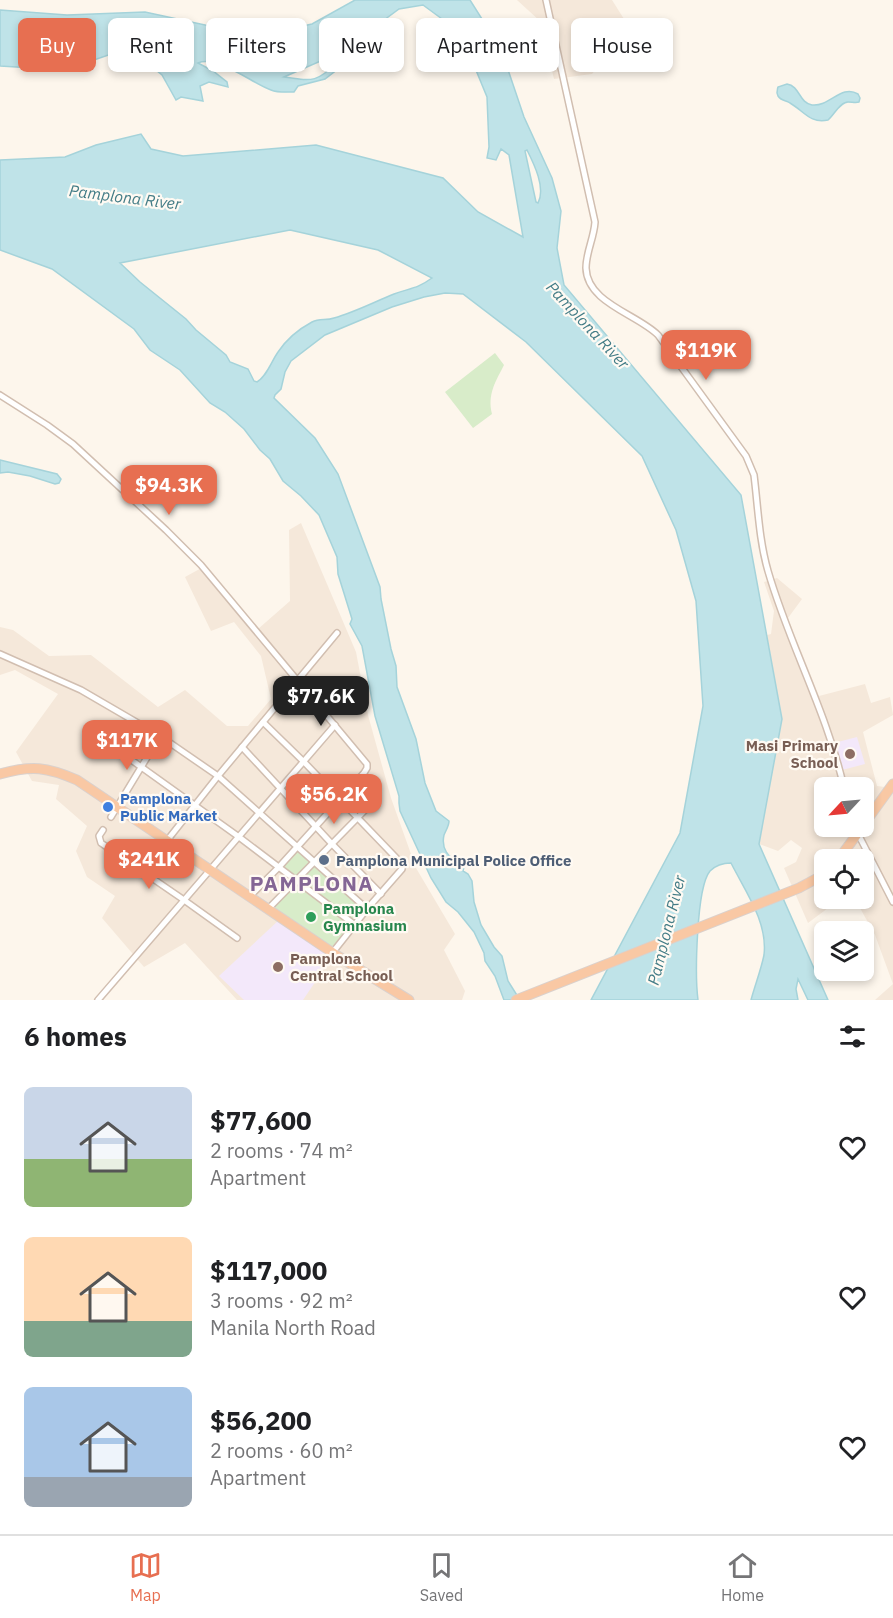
<!DOCTYPE html>
<meta charset="utf-8">
<style>
body{margin:0;font-family:"IBM Plex Sans",sans-serif;background:#f2f2f2;color:#202124;height:100vh;display:flex;flex-direction:column;font-size:22px;white-space:nowrap}
*{box-sizing:border-box;margin:0}
p{font-size:20px;color:#757577}
.icon{flex:none;width:33px;height:33px;fill:none;stroke:currentColor;stroke-width:2;stroke-linecap:round;stroke-linejoin:round}
.map{position:relative;height:1000px;overflow:hidden}
.sheet{display:flex;flex-direction:column;background:#fff;flex:1}
.sheet>*{flex:none}
.top-card{position:absolute;left:18px;top:18px;width:858px;height:54px;display:flex;gap:12px}
.needle{width:39px;rotate:244deg}
.tools{position:absolute;left:814px;top:777px;display:grid;gap:12px}
.tools a{display:grid;place-items:center;width:60px;height:60px;border-radius:9px;background:#fff;box-shadow:0 3px 9px #0003;font-size:30px}
.price{position:absolute;translate:-50% -51px;padding:0 14px;border-radius:12px;background:#e76f51;color:#fff;font-size:20px;line-height:39px;filter:drop-shadow(0 2px 3px #0008)}
.price::after{content:'';position:absolute;left:50%;top:36px;width:18px;height:14px;margin-left:-9px;background:inherit;clip-path:polygon(0 0,100% 0,50% 100%)}
.price.active{background:#222;color:#fff}
ul{padding:0;list-style:none}
li{display:flex;align-items:center;gap:18px;height:150px;padding:0 24px}
li span{display:grid;place-items:center;flex:none;width:168px;height:120px;border-radius:9px;color:#555}
li>.icon{margin-inline-start:auto}
span .icon{width:72px;height:72px;fill:#fffc;stroke-width:1}
li b{font-size:26px}
h2{display:flex;justify-content:space-between;align-items:center;height:72px;padding:0 24px;font-size:26px}
.chip{padding:0 21px;border-radius:9px;background:#fff;box-shadow:0 3px 9px #0003;font-size:21px;line-height:54px}
.chip.active{background:#e76f51;color:#fff}
.tab-bar{display:flex;justify-content:space-around;align-items:center;height:84px;border-top:2px solid #e0e0e0;background:#fff;font-size:16px;color:#757577}
.tab-bar a{display:grid;justify-items:center;gap:3px}
.tab-bar .active{color:#e76f51}
.map>svg:first-child{display:block}
.residential{fill:#f5e8da;fill-rule:evenodd}
.education{fill:#f3e8fa}
.green{fill:#d8ecc9}
.water{fill:#bfe3e8;stroke:#a5d3da;stroke-width:1.5;fill-rule:evenodd}
.lines{fill:none;stroke-linecap:round;stroke-linejoin:round}
.minor-casing{stroke:#d1beb0;stroke-width:8}
.trunk-casing{stroke:#dad1cd;stroke-width:11}
.minor{stroke:#fff;stroke-width:5}
.trunk{stroke:#f9c8a4;stroke-width:9}
.education-dot{fill:#8d6e63;stroke:#fffaf3;stroke-width:2}
.shop-dot{fill:#3f7fe0;stroke:#fffaf3;stroke-width:2}
.service-dot{fill:#5c6f8a;stroke:#fffaf3;stroke-width:2}
.leisure-dot{fill:#2e9e5b;stroke:#fffaf3;stroke-width:2}
.labels{text-anchor:middle;dominant-baseline:central;stroke-width:4.5;stroke-linejoin:round;paint-order:stroke}
.education-label{font-size:15px;font-weight:bold;fill:#785e54;stroke:#fffaf3;text-anchor:end}
.shop-label{font-size:15px;font-weight:bold;fill:#366cbe;stroke:#fffaf3;text-anchor:start}
.service-label{font-size:15px;font-weight:bold;fill:#4e5e75;stroke:#fffaf3;text-anchor:start}
.leisure-label{font-size:15px;font-weight:bold;fill:#27864d;stroke:#fffaf3;text-anchor:start}
.water-label{font-size:16px;font-style:italic;fill:#437c86;stroke:#fffaf3}
.district-label{font-size:21px;font-weight:bold;letter-spacing:1.5px;fill:#846695;stroke:#fffaf3}
</style>
<div class="map">
<svg width="893" height="1000" viewBox="0 0 893 1000">
<rect width="100%" height="100%" fill="#fdf6ec"/>
<g class="residential">
<path d="M517,0H612L629,27L592,74L554,79L540,21Z"/>
<path d="M301,523L356,652L368,715L391,798L416,868L455,934L444,950L465,991L462,1000H237L185,943L144,967L102,918L115,896L87,877L76,851L87,826L56,799L59,785L32,781L16,752L58,694L15,670L0,675V627L13,630L49,656L91,655L158,707L185,690L227,726H248L271,699L261,656L234,622L211,631L185,577L205,566L258,629L290,601L289,530Z"/>
<path d="M777,578L802,599L788,618L819,696L865,684L871,703L890,697L893,715L863,732L877,786L893,788V1000H875L893,984L875,935L855,899L864,898V860H825V898L840,899L808,923L784,868L796,862L802,848L791,840L778,851L759,844L782,719L767,635L771,634L774,611L764,582ZM825,788H864V826H825Z"/>
</g>
<g class="education">
<path d="M857,737L865,764L842,770L834,743Z"/>
<path d="M279,920L332,957L303,1000H244L219,976Z"/>
</g>
<g class="green">
<path d="M495,353L504,365C496,381 487,394 492,414L473,428L445,392Z"/>
<path d="M297,851L310,862L296,877L283,866Z"/>
<path d="M314,865L362,909L352,920L299,879Z"/>
<path d="M296,883L351,924L331,948L311,936L272,905Z"/>
</g>
<g class="water">
<path d="M355,0H470L501,49L524,117L552,178L561,211L557,248L564,285L741,495L782,719L759,844L828,1000H808L798,979L796,989L798,1000H751C755,985 761,970 764,955C768,922 745,891 731,863C723,863 716,865 710,871C696,888 695,977 698,1000H591L680,833L703,706L696,601L676,530L642,456L526,342L463,294L445,293L424,297L392,307L325,335L291,361L285,372L281,389L275,395L274,398L315,438L338,474L380,587L381,599L391,649L396,666L397,687L416,739L425,783L436,811L449,821C449,826 446,830 444,835C441,848 448,859 460,861L466,858L468,865L464,867L463,871L468,874L472,881L474,902L481,925L494,947L502,956L508,981L520,1000H504L495,976L485,961L484,953L474,932L458,912L446,902L431,878L400,811L399,803V796L375,716L362,646L350,624L352,619L338,574L337,557L319,515L301,496L283,481L270,459L260,450L244,429L225,412L210,403L180,370L150,350L134,329L52,269L0,250V160L65,157L96,145L141,134L151,149L183,156L316,145L443,178L478,212L523,237L509,155L501,149L496,160L487,158L489,147L487,97L466,46L442,19L423,5L399,9L368,32L355,45L348,58L338,69L325,79L298,86L294,92C287,92 278,93 271,90C252,83 217,55 198,63L213,71L227,82L228,87L209,82L200,86L203,101L181,97L176,100L162,75L136,54L117,52L65,70L0,66V10L67,15L145,12L256,36L312,24ZM332,56L337,58V62C317,83 312,81 284,77ZM527,150C534,164 546,188 538,203L536,202L525,151ZM290,230L378,250L432,278C417,289 410,288 394,294C374,302 355,312 334,318C326,321 320,318 312,322C299,329 286,340 278,352C271,362 267,376 257,382L254,381L248,369L230,362L226,355L196,330L186,319L140,282L120,263Z"/>
<path d="M787,84C800,86 799,103 812,105C830,107 841,84 858,94L860,98L859,102C856,103 852,102 848,102C840,102 834,115 828,120C810,124 804,111 790,103C786,100 781,101 778,96C776,92 777,91 778,87Z"/>
<path d="M0,460L57,474L61,479L59,483L55,484L30,476L8,472L0,473Z"/>
</g>
<g class="lines">
<defs>
<g id="minor">
<path d="M546,0L595,222C594,238 586,252 586,268C587,303 637,314 658,335L746,456L754,475C758,507 759,540 768,571C789,644 827,712 844,788"/>
<path d="M0,395L47,425L73,444L166,530L201,565L367,764V768L364,773L279,867L250,896"/>
<path d="M0,654L81,690L160,736L218,776L367,909"/>
<path d="M263,722L304,762L403,865L402,869L367,909L333,952"/>
<path d="M91,731L239,837L355,925"/>
<path d="M242,747L332,844L381,894"/>
<path d="M111,817L160,736"/>
<path d="M854,826L893,902"/>
<path d="M103,830L99,836L101,843L184,900L237,938"/>
<path d="M143,871L218,776L337,633"/>
<path d="M269,908L371,804"/>
<path d="M98,1000L335,725"/>
</g>
<g id="trunk">
<path d="M0,774C32,765 47,767 77,780L336,955L409,1000"/>
<path d="M864,824L893,784"/>
<path d="M838,860L863,826"/>
<path d="M516,1000L799,888L825,874"/>
</g>
</defs>
<use href="#minor" class="minor-casing"/>
<use href="#trunk" class="trunk-casing"/>
<use href="#minor" class="minor"/>
<use href="#trunk" class="trunk"/>
</g>
<g class="education-dot">
<circle cx="850" cy="754" r="6"/>
<circle cx="278" cy="967" r="6"/>
</g>
<circle class="shop-dot" cx="108" cy="807" r="6"/>
<circle class="service-dot" cx="324" cy="860" r="6"/>
<circle class="leisure-dot" cx="311" cy="917" r="6"/>
<g class="labels">
<g class="education-label">
<text x="838" y="745">Masi Primary<tspan x="838" dy="17">School</tspan></text>
<text x="290" y="958" text-anchor="start">Pamplona<tspan x="290" dy="17">Central School</tspan></text>
</g>
<g class="shop-label">
<text x="120" y="798">Pamplona<tspan x="120" dy="17">Public Market</tspan></text>
</g>
<g class="service-label">
<text x="336" y="860">Pamplona Municipal Police Office</text>
</g>
<g class="leisure-label">
<text x="323" y="908">Pamplona<tspan x="323" dy="17">Gymnasium</tspan></text>
</g>
<g class="water-label">
<text transform="translate(125 197) rotate(7)">Pamplona River</text>
<text transform="translate(588 325) rotate(47)">Pamplona River</text>
<text transform="translate(666 930) rotate(-76)">Pamplona River</text>
</g>
<g class="district-label">
<text x="312" y="883">PAMPLONA</text>
</g>
</g>
</svg>
<div class="tools">
<a><svg class="needle" viewBox="-14 -14 28 28"><path d="M0-13l5 13h-10z" fill="#e53935"/><path d="M0 13l5-13h-10z" fill="#757577"/></svg></a>
<a><svg class="icon" aria-label="locate" viewBox="0 0 24 24"><circle cx="12" cy="12" r="6"/><path d="M12 2v4M12 18v4M2 12h4M18 12h4"/></svg></a>
<a><svg class="icon" aria-label="layers" viewBox="0 0 24 24"><path d="M12 4l9 5-9 5-9-5zM3 14l9 5 9-5"/></svg></a>
</div>
<b class="price" style="left:706px;top:381px">$119K</b>
<b class="price" style="left:169px;top:516px">$94.3K</b>
<b class="price active" style="left:321px;top:727px">$77.6K</b>
<b class="price" style="left:127px;top:771px">$117K</b>
<b class="price" style="left:334px;top:825px">$56.2K</b>
<b class="price" style="left:149px;top:890px">$241K</b>
<div class="top-card">
<a class="chip active">Buy</a>
<a class="chip">Rent</a>
<a class="chip">Filters</a>
<a class="chip">New</a>
<a class="chip">Apartment</a>
<a class="chip">House</a>
</div>
</div>
<section class="sheet">
<h2>6 homes<svg class="icon" aria-label="filters" viewBox="0 0 24 24"><path d="M4 7h16M4 17h16"/><circle cx="9" cy="7" r="2"/><circle cx="15" cy="17" r="2"/></svg></h2>
<ul>
<li><span style="background:linear-gradient(#c9d6e8 60%,#8fb573 0)"><svg class="icon" aria-label="home" viewBox="0 0 24 24"><path d="M3 11l9-7 9 7M6 9v11h12V9"/></svg></span><div><b>$77,600</b><p>2 rooms · 74 m²</p><p>Apartment</p></div><svg class="icon" aria-label="heart" viewBox="0 0 24 24"><path d="M12 20l-8-8c-3-5 5-10 8-4 3-6 11-1 8 4z"/></svg></li>
<li><span style="background:linear-gradient(#ffd9b3 70%,#7fa58c 0)"><svg class="icon" aria-label="home" viewBox="0 0 24 24"><path d="M3 11l9-7 9 7M6 9v11h12V9"/></svg></span><div><b>$117,000</b><p>3 rooms · 92 m²</p><p>Manila North Road</p></div><svg class="icon" aria-label="heart" viewBox="0 0 24 24"><path d="M12 20l-8-8c-3-5 5-10 8-4 3-6 11-1 8 4z"/></svg></li>
<li><span style="background:linear-gradient(#a9c7e8 75%,#9aa5b1 0)"><svg class="icon" aria-label="home" viewBox="0 0 24 24"><path d="M3 11l9-7 9 7M6 9v11h12V9"/></svg></span><div><b>$56,200</b><p>2 rooms · 60 m²</p><p>Apartment</p></div><svg class="icon" aria-label="heart" viewBox="0 0 24 24"><path d="M12 20l-8-8c-3-5 5-10 8-4 3-6 11-1 8 4z"/></svg></li>
</ul>
</section>
<nav class="tab-bar">
<a class="active"><svg class="icon" aria-label="map" viewBox="0 0 24 24"><path d="M3 6l6-2 6 2 6-2v14l-6 2-6-2-6 2zM9 4v14M15 6v14"/></svg>Map</a>
<a><svg class="icon" aria-label="saved" viewBox="0 0 24 24"><path d="M7 4h10v16l-5-4-5 4z"/></svg>Saved</a>
<a><svg class="icon" aria-label="home" viewBox="0 0 24 24"><path d="M3 11l9-7 9 7M6 9v11h12V9"/></svg>Home</a>
</nav>
